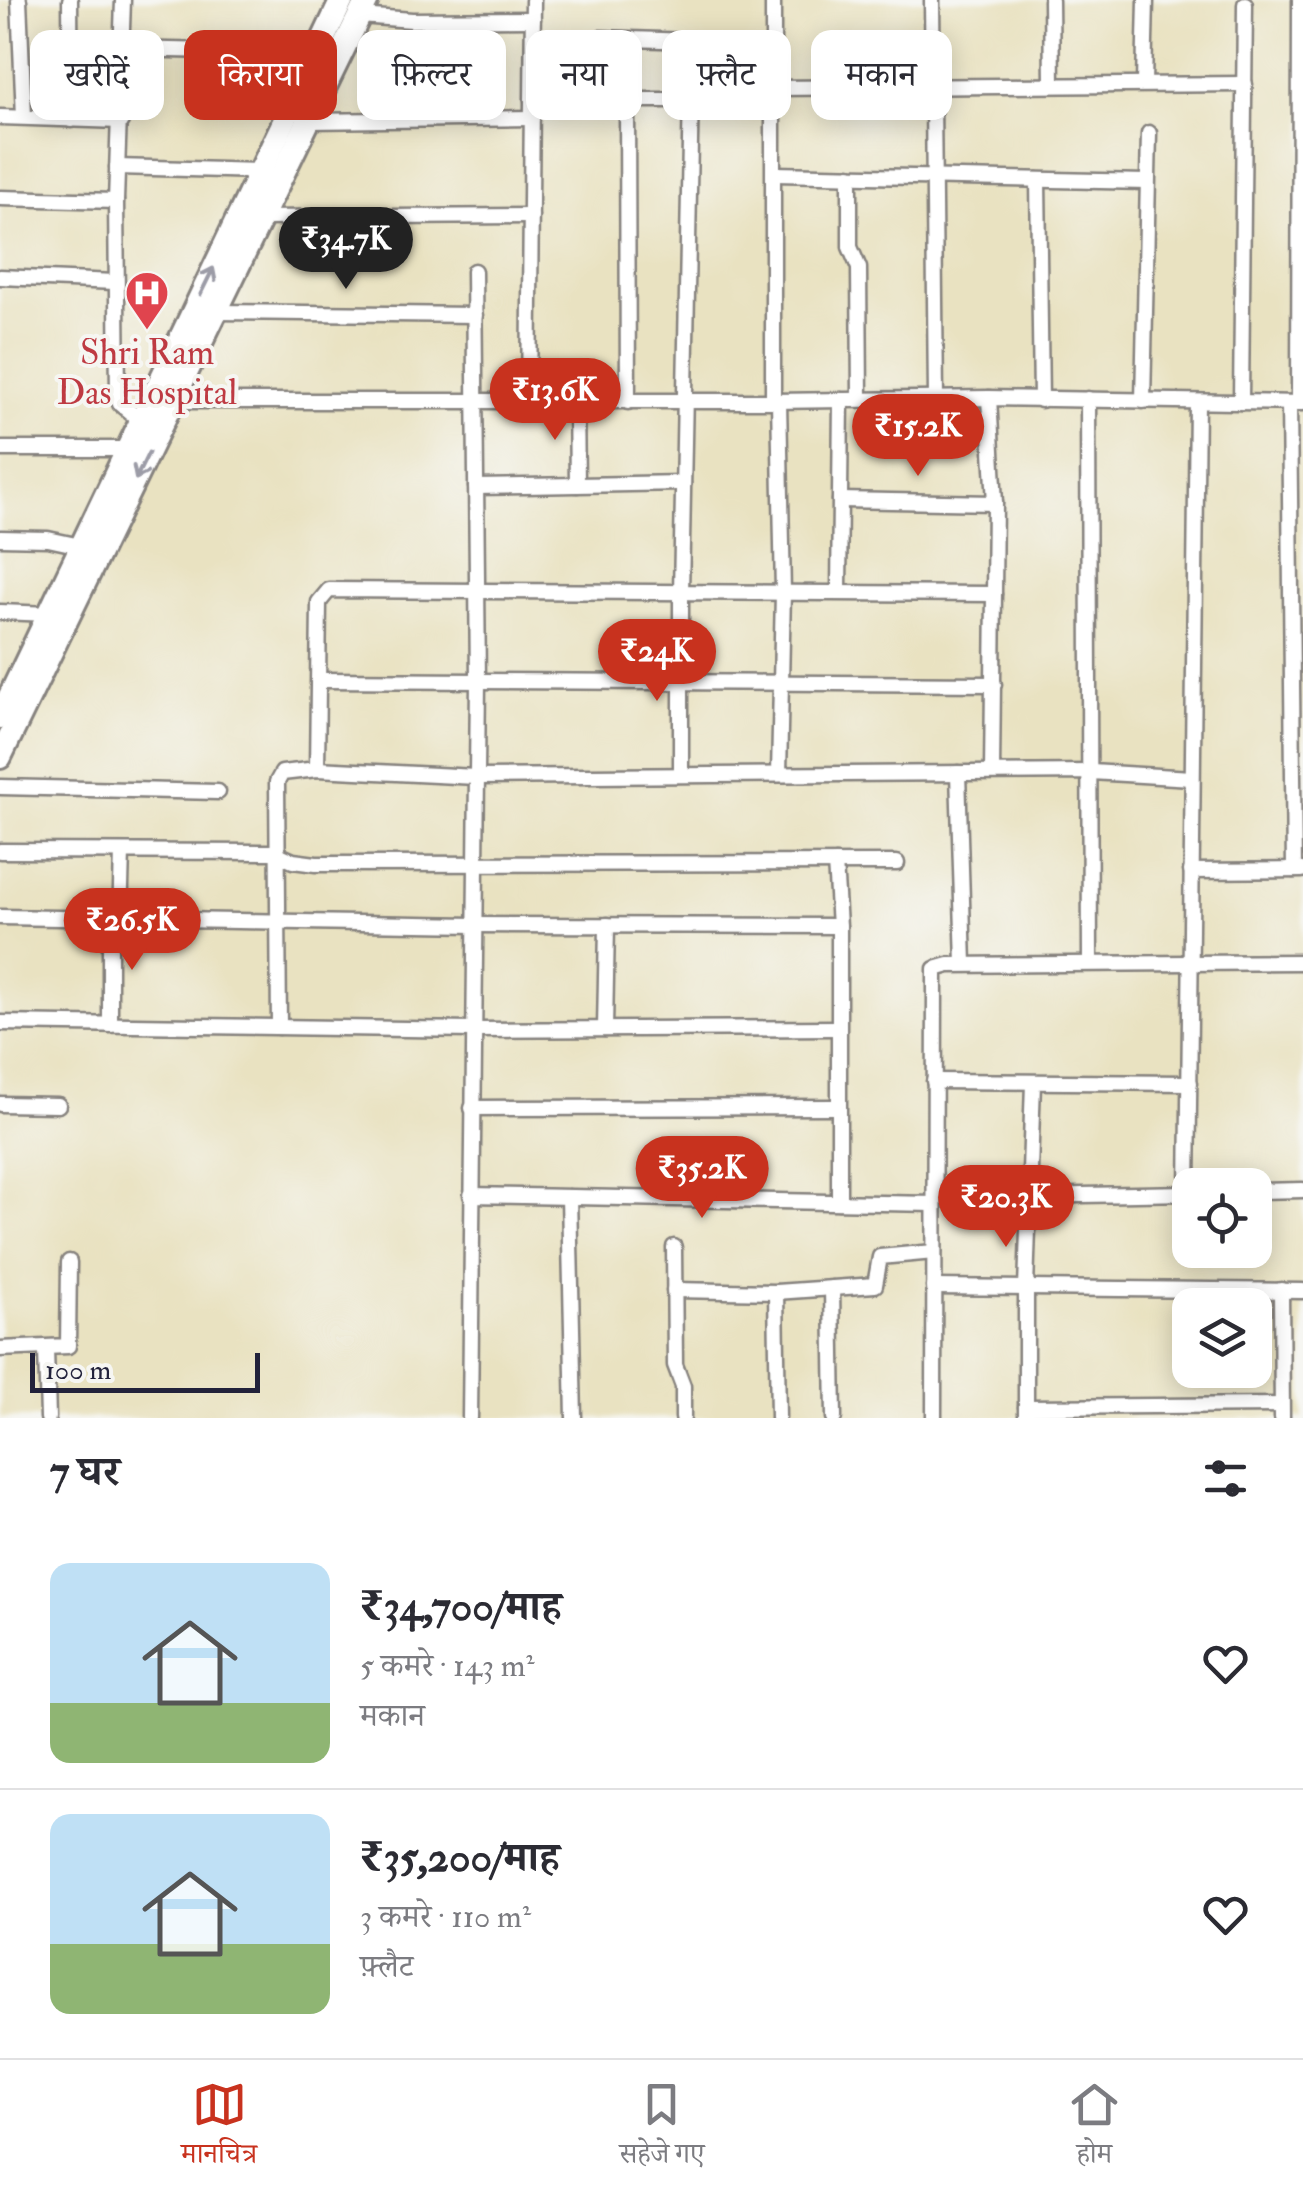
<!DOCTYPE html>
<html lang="hi">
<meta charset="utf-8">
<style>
body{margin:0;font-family:"IM FELL Double Pica","Noto Serif Devanagari",serif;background:#f7f7f7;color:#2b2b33;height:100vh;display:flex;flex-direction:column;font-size:38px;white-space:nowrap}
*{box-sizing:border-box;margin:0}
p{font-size:32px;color:#7c7c81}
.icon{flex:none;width:55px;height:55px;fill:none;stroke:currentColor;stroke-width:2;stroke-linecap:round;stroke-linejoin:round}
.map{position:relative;height:1418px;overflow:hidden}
.side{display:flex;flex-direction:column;background:#fff;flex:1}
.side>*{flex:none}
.banner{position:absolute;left:30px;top:30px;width:1245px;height:90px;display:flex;gap:20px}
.tools{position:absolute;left:1172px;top:1168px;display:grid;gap:20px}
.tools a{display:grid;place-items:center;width:100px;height:100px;border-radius:20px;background:#fff;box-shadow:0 5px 25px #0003;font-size:50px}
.scale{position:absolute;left:30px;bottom:25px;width:230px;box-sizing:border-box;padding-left:10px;border:5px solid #22223b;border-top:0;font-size:28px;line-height:35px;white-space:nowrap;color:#22223b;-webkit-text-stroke:8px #f6f6f2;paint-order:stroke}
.price{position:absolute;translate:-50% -85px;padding:0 22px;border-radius:35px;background:#c8321e;color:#fff;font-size:32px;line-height:65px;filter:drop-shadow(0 2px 5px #0008)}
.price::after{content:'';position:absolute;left:50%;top:60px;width:30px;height:22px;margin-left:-15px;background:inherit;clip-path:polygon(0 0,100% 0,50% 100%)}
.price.current{background:#222;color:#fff}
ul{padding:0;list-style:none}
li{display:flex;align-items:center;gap:30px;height:250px;padding:0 50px}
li+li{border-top:2px solid #e1e1e2}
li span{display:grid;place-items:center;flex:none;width:280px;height:200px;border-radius:20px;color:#555}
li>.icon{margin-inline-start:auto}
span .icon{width:120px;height:120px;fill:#fffc;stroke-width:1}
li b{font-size:42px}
h2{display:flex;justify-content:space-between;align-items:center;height:120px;padding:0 50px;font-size:42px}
.pill{padding:0 35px;border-radius:20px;background:#fff;box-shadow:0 5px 25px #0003;font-size:35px;line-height:90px}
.pill.current{background:#c8321e;color:#fff}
.menu{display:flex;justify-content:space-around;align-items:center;height:140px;border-top:2px solid #e1e1e2;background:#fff;font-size:28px;color:#7c7c81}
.menu a{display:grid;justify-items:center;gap:5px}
.menu .current{color:#c8321e}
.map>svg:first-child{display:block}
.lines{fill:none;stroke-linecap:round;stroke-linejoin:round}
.minor-casing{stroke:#86827e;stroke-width:19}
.primary-casing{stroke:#86827e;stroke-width:28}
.minor{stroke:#fff;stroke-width:14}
.primary{stroke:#fff;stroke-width:22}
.oneway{stroke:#9c9ca7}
.labels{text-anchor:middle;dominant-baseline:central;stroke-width:8;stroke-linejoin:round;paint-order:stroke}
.health-label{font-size:35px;fill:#be3a42;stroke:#f6f6f2}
</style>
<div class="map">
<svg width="1303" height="1418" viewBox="0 0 1303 1418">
<rect width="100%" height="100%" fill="#f6f6f2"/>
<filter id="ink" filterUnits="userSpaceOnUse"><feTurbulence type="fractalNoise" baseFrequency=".01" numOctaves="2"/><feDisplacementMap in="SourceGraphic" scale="20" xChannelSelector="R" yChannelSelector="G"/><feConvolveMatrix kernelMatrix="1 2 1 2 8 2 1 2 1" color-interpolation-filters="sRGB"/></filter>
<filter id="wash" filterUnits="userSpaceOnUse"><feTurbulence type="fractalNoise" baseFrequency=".0048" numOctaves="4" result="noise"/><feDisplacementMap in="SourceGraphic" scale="40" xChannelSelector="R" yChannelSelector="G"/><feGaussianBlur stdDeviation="2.25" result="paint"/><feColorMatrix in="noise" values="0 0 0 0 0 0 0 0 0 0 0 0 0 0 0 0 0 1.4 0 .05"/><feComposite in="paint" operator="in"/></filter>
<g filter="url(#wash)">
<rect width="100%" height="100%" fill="#e9e2c1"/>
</g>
<g filter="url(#ink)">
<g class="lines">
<defs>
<g id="minor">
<path d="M19,0L24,117"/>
<path d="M70,0L71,120"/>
<path d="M123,0L116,201L118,395L120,404L141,421"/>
<path d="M773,0V401"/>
<path d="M932,0L936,399"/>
<path d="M1051,0L1052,84"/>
<path d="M360,16L412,20L533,19"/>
<path d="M599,38L692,41L681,593V774"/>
<path d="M123,49L263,52L312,62"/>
<path d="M1144,83L1146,0"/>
<path d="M773,88L1245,84"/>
<path d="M532,100H773"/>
<path d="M627,101L628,402"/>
<path d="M0,117L121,121"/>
<path d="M309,121L532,118"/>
<path d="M117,167L260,171"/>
<path d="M775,174L1147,182"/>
<path d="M850,175V247L859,268L860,399"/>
<path d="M1038,180L1041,400"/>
<path d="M0,198L116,201"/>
<path d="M261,218L531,216"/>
<path d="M0,277L115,282"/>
<path d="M217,312L475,315"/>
<path d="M989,398L995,503L992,772"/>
<path d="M1088,399L1090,963"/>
<path d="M173,401H773L989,398L1303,403"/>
<path d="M529,401L533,0"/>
<path d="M576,401L577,485"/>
<path d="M1143,401L1149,133"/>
<path d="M1241,402L1245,4"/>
<path d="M1289,403L1294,870"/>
<path d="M1299,403L1300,0"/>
<path d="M0,449H127"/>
<path d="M476,487L683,483"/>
<path d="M840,500L995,503"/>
<path d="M0,538L48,539L85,547"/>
<path d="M839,592L841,400"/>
<path d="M0,612L50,614"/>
<path d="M320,680L994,684"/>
<path d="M317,769L319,602L329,590L994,594"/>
<path d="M958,773L964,964"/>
<path d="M779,774L783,592L779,401"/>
<path d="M0,787L218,792"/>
<path d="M0,851L273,852L293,861L316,864L897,863"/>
<path d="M835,863L839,926V1202"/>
<path d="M1191,871L1302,870"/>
<path d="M0,917L475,925L839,926"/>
<path d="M110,921V1025"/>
<path d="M120,921L122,852"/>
<path d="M0,1023L472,1030L837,1028"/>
<path d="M279,1027L277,782L282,773L317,769L476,777L1091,772L1192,778"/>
<path d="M605,1029L607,925"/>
<path d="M934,1081L1190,1083"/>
<path d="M0,1104L58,1105"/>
<path d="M472,1108L838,1107"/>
<path d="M1255,1191L1303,1190"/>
<path d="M1188,1193L1197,402"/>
<path d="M471,1195L934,1204"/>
<path d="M1029,1196L1190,1193"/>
<path d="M569,1197L574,1418"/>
<path d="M674,1247L675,1365L683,1386V1418"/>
<path d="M934,1287L1303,1291"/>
<path d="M832,1288L834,1418"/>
<path d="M674,1290L776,1292L875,1285L880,1257L934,1252"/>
<path d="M1281,1290L1282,1418"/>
<path d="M776,1292L778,1418"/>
<path d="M0,1349L68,1346L69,1262"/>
<path d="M46,1349L48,1418"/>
<path d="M1026,1407L1281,1405"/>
<path d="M470,1418L478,682L474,271"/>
<path d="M934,1418L935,969L949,965L1303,962"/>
<path d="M1026,1418V1288L1033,1083"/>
</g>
<g id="primary">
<path d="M0,717L342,0"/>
<path d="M0,757L367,0"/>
</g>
</defs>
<use href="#minor" class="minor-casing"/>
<use href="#primary" class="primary-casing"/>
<use href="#minor" class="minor"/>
<use href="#primary" class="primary"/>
</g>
<defs><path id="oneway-shaft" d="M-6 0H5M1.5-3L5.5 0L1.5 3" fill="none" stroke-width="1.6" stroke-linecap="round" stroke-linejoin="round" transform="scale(2.5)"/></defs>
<g class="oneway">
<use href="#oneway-shaft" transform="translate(207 281) rotate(-64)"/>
<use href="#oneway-shaft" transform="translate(142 466) rotate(116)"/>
</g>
</g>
<defs>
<symbol id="hospital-pin" viewBox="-11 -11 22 30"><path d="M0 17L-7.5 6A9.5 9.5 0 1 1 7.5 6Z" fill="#e0444e" stroke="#f6f6f2"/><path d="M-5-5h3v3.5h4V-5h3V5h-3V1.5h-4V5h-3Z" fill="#fff"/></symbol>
</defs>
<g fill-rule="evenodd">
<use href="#hospital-pin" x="122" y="268" width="50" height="68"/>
</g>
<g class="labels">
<g class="health-label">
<text x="147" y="353">Shri Ram<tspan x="147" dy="40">Das Hospital</tspan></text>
</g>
</g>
</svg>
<div class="tools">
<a><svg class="icon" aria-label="locate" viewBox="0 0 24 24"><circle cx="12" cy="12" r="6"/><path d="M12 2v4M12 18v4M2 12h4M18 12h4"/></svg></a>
<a><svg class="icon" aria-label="layers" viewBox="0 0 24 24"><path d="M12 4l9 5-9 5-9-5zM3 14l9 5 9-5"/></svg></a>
</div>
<div class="scale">100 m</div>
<b class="price current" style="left:346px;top:292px">₹34.7K</b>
<b class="price" style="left:555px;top:443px">₹13.6K</b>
<b class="price" style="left:918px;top:479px">₹15.2K</b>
<b class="price" style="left:657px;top:704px">₹24K</b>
<b class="price" style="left:132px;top:973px">₹26.5K</b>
<b class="price" style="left:702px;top:1221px">₹35.2K</b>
<b class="price" style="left:1006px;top:1250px">₹20.3K</b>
<div class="banner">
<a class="pill">खरीदें</a>
<a class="pill current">किराया</a>
<a class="pill">फ़िल्टर</a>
<a class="pill">नया</a>
<a class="pill">फ़्लैट</a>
<a class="pill">मकान</a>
</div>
</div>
<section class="side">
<h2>7 घर<svg class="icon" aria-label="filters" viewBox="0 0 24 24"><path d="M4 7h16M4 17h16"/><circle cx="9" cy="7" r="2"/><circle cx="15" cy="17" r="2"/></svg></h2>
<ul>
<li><span style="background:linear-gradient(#bfe0f5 70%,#8fb573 0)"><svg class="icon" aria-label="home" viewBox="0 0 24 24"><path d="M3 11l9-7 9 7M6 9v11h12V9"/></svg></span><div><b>₹34,700/माह</b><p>5 कमरे · 143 m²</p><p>मकान</p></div><svg class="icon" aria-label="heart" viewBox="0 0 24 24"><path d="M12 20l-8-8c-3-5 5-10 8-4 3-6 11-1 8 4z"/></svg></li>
<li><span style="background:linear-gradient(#bfe0f5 65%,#8fb573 0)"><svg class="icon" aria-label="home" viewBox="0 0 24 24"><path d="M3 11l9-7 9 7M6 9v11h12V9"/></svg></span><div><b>₹35,200/माह</b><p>3 कमरे · 110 m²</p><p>फ़्लैट</p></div><svg class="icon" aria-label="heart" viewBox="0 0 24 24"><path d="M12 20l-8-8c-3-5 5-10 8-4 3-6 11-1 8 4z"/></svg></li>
</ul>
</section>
<nav class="menu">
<a class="current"><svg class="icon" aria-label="map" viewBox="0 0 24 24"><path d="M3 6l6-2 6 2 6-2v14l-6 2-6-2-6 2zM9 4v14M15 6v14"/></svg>मानचित्र</a>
<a><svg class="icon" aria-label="saved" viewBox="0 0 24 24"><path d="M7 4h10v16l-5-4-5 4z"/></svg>सहेजे गए</a>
<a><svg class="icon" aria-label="home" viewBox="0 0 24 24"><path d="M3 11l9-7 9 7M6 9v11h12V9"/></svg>होम</a>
</nav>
